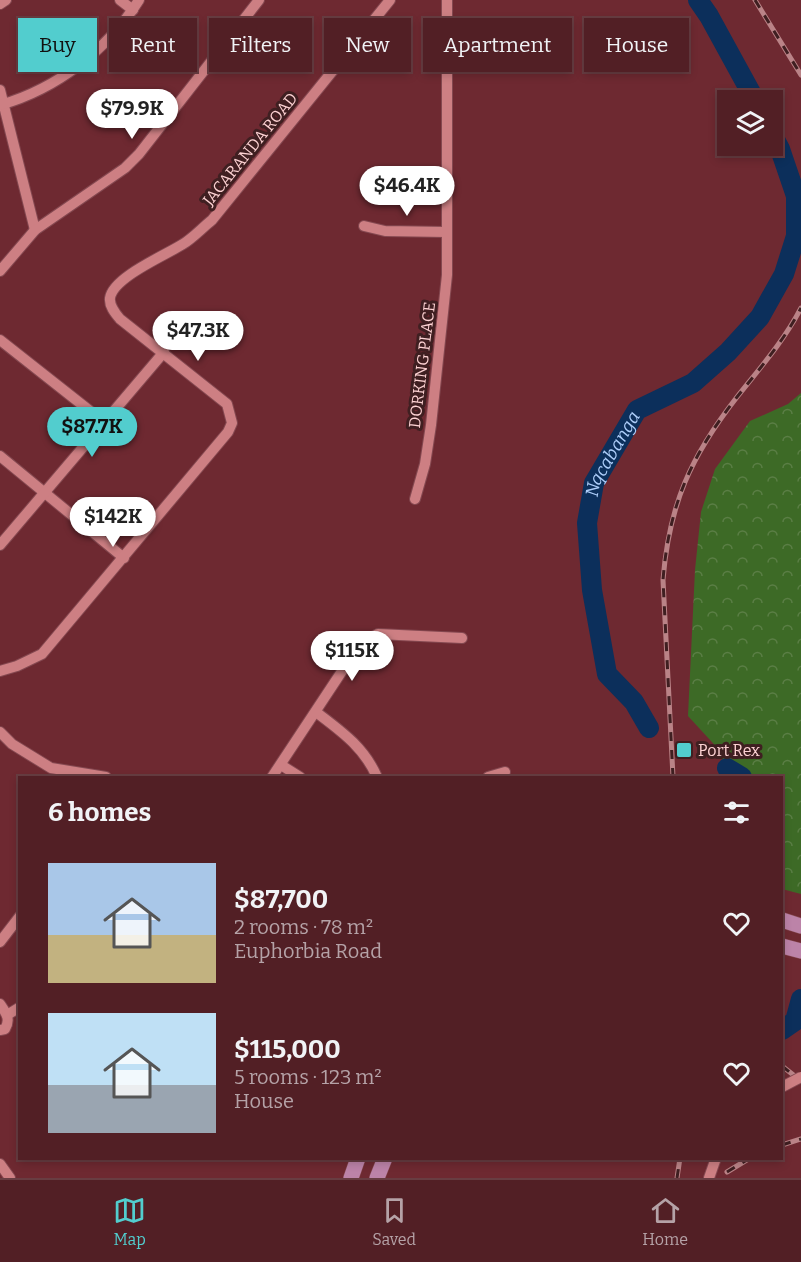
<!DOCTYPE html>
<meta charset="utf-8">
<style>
body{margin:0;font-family:Bitter,serif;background:#58272d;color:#f1f3f6;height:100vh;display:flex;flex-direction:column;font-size:22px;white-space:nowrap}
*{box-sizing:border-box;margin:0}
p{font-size:20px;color:#b5a2a7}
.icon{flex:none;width:33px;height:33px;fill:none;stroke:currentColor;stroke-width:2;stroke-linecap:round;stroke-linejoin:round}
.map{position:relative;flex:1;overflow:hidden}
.sheet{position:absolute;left:18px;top:776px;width:765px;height:384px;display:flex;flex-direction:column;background:#521f25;border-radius:0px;box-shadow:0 3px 9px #0003,0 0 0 2px #683d42}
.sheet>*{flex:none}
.banner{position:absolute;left:18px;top:18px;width:765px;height:54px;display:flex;gap:12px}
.buttons{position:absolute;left:717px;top:90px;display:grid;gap:12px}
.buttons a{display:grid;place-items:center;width:66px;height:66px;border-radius:0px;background:#521f25;box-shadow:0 3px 9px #0003,0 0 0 2px #683d42;font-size:30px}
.price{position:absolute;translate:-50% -51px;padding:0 14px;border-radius:21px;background:#fff;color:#222;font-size:20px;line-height:39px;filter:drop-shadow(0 2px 3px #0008)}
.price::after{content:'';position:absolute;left:50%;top:36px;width:18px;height:14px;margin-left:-9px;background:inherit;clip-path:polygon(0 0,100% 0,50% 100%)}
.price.current{background:#52cdce;color:#111}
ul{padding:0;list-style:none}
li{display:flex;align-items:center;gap:18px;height:150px;padding:0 30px}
li span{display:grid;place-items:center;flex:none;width:168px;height:120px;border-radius:0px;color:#555}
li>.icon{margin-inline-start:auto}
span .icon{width:72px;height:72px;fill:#fffc;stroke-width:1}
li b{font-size:26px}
h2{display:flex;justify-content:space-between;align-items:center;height:72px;padding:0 30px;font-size:26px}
.pill{padding:0 21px;border-radius:0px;background:#521f25;box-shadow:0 3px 9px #0003,0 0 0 2px #683d42;font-size:21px;line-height:54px}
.pill.current{background:#52cdce;color:#111}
.dock{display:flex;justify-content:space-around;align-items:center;height:84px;border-top:2px solid #683d42;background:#521f25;font-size:16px;color:#b5a2a7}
.dock a{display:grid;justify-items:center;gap:3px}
.dock .current{color:#52cdce}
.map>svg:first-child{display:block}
.park{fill:url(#park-crowns)}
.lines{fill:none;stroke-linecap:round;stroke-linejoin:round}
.river{stroke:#0c2f5b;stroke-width:20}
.minor-casing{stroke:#844850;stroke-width:12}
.major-casing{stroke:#844850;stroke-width:16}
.minor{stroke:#cd7f83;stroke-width:10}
.major{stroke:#bc83a8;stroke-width:15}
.rail-casing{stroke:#ba8387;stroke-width:5}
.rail{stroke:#3f1f21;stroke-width:3;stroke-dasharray:9;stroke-linecap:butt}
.minor-bridge-casing{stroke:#844850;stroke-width:12;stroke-linecap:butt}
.minor-bridge{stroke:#cd7f83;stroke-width:10}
.poi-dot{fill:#52cdce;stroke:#3f1f21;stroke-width:2}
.labels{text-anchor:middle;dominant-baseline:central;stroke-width:6;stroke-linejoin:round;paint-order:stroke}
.street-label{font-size:16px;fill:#fed3d4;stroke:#3f1f21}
.poi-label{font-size:16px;fill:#fed3d4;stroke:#3f1f21;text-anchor:start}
.water-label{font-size:18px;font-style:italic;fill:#adcdf9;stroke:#3f1f21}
</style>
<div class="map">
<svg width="801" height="1178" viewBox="0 0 801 1178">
<defs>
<pattern id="park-crowns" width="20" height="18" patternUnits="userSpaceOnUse" patternTransform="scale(1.5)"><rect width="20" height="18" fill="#3d6a26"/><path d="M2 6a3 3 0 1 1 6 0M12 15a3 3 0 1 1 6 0" fill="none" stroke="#5a7e45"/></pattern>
</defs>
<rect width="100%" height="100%" fill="#6e2931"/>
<path class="park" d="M801,393V894L782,889V777H723L722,753L688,716L695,570L701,512L715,469L750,421L788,404Z"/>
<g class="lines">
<g class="river">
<path d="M698,0L709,16L755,100"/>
<path id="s1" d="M649,728L634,702L607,674L592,590L587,523L594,483L637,410L693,383L728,352L760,317L784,274L796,236V196L780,149L772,134"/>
<path d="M727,768L742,777"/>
<path d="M782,1030L795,1021L801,999"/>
</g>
<defs>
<g id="minor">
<path d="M120,0L133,10"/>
<path d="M0,4L6,0"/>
<path d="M0,90L35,230"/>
<path d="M0,105C57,89 108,49 139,0"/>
<path d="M364,226L385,231L447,232"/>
<path d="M0,271L35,230L125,168L139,154L259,0"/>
<path d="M0,340L104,422"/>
<path d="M0,456L124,558"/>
<path d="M415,499L425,464L431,425L447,275V0"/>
<path d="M0,545L164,352"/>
<path d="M0,671L17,666L42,654L228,432L232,423L227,404L120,319C115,313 109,306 110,298C113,277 166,255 183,244C193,238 202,228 212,220L390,0"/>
<path d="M316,712C341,731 364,747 377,777"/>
<path d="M0,732L12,744L51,768L106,777"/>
<path d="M281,765L300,777"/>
<path d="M272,777L356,650L367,640L378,634L462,638"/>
<path d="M488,777L505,772"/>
<path d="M0,942L20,916"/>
<path d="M0,1004C6,1013 11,1019 5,1029L0,1030"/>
<path d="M7,1015L20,1007"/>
<path d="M0,1164L10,1178"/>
<path d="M709,1178L716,1158"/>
</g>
<g id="major">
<path d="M782,920L801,926"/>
<path d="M782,946L801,951"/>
<path d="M351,1178L358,1158"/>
<path d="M377,1178L385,1158"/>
</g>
</defs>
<use href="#minor" class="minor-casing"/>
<use href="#major" class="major-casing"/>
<use href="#minor" class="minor"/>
<use href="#major" class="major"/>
<defs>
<g id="rail">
<path d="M755,0L801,75"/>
<path d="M673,777L663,580C669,504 691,456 737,397C760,368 784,341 801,308"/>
<path d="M782,1066L801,1081"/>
<path d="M782,1145L801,1139"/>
<path d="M727,1172L750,1158"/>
<path d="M677,1178L680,1158"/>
</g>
</defs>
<use href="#rail" class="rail-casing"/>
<use href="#rail" class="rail"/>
<defs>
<path id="minor-bridge" d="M782,1087L801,1077"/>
</defs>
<use href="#minor-bridge" class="minor-bridge-casing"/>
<use href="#minor-bridge" class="minor-bridge"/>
</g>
<rect class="poi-dot" x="676" y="742" width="16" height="16" rx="3"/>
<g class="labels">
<g class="street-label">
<text transform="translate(250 149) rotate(-51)">JACARANDA ROAD</text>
<text transform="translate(422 365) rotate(-83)">DORKING PLACE</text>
</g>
<g class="poi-label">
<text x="698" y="750">Port Rex</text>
</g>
<g class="water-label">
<text stroke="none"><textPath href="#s1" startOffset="296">Nqcabanga</textPath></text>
</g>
</g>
</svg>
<div class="buttons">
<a><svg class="icon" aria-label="layers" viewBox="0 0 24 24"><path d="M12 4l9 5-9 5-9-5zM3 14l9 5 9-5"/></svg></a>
</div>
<b class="price" style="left:132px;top:140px">$79.9K</b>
<b class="price" style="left:407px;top:217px">$46.4K</b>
<b class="price" style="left:198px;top:362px">$47.3K</b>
<b class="price current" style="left:92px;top:458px">$87.7K</b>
<b class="price" style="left:113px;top:548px">$142K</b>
<b class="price" style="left:352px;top:682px">$115K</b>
<div class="banner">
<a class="pill current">Buy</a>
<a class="pill">Rent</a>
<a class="pill">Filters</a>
<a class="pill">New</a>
<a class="pill">Apartment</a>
<a class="pill">House</a>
</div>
<section class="sheet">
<h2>6 homes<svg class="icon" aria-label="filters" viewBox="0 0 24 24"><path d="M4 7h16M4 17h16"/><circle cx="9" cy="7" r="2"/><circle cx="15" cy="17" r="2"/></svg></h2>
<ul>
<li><span style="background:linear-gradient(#a9c7e8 60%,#c2b280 0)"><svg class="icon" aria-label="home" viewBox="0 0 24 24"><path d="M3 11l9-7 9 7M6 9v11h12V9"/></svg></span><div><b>$87,700</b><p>2 rooms · 78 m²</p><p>Euphorbia Road</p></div><svg class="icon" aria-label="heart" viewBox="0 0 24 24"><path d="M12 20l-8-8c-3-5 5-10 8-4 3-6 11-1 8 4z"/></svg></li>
<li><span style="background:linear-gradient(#bfe0f5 60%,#9aa5b1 0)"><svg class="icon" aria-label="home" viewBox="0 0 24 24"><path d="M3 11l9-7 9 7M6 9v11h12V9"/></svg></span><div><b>$115,000</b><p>5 rooms · 123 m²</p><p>House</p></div><svg class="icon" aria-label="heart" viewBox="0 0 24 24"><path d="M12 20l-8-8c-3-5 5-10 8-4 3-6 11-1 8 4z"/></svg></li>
</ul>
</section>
</div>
<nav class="dock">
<a class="current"><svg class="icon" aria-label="map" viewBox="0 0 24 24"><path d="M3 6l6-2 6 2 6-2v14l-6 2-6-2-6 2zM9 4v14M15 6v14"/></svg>Map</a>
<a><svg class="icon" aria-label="saved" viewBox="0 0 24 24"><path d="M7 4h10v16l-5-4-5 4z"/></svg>Saved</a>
<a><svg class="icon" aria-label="home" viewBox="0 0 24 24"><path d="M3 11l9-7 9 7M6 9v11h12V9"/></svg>Home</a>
</nav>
